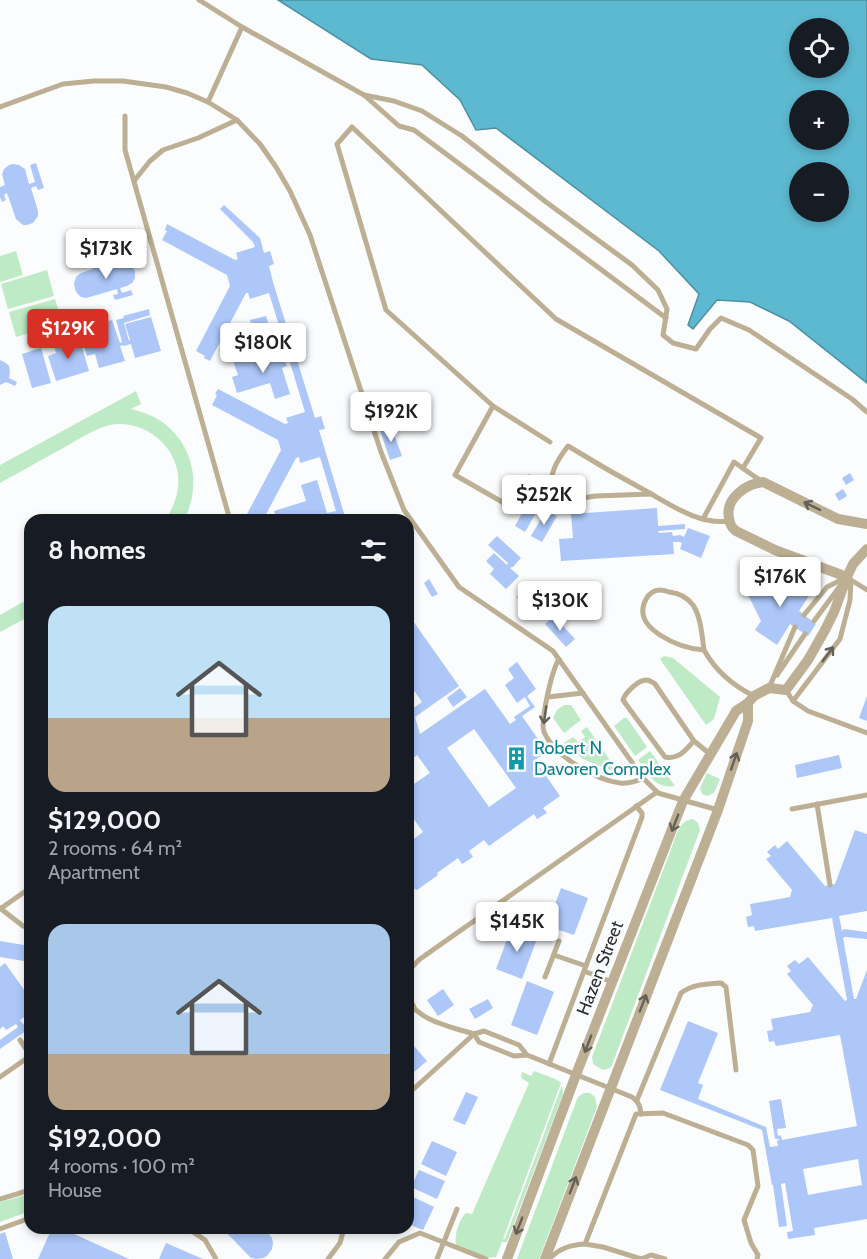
<!DOCTYPE html>
<meta charset="utf-8">
<style>
body{margin:0;font-family:Cabin,sans-serif;background:#242831;color:#f1f3f6;height:100vh;display:flex;flex-direction:column;font-size:22px;white-space:nowrap}
*{box-sizing:border-box;margin:0}
p{font-size:20px;color:#9ea1a6}
.icon{flex:none;width:33px;height:33px;fill:none;stroke:currentColor;stroke-width:2;stroke-linecap:round;stroke-linejoin:round}
.map{position:relative;flex:1;overflow:hidden}
.panel{position:absolute;left:24px;top:514px;width:390px;height:720px;display:flex;flex-direction:column;background:#171b24;border-radius:18px;box-shadow:0 3px 9px #0003}
.panel>*{flex:none}
.fabs{position:absolute;left:789px;top:18px;display:grid;gap:12px}
.fabs a{display:grid;place-items:center;width:60px;height:60px;border-radius:50%;background:#171b24;box-shadow:0 3px 9px #0003;font-size:30px}
.price{position:absolute;translate:-50% -51px;padding:0 14px;border-radius:6px;background:#fff;color:#222;font-size:20px;line-height:39px;filter:drop-shadow(0 2px 3px #0008)}
.price::after{content:'';position:absolute;left:50%;top:36px;width:18px;height:14px;margin-left:-9px;background:inherit;clip-path:polygon(0 0,100% 0,50% 100%)}
.price.selected{background:#d93025;color:#fff}
ul{padding:0;list-style:none}
li{display:grid;align-content:center;gap:12px;height:318px;padding:0 24px}
li span{display:grid;place-items:center;height:186px;border-radius:18px;color:#555}
li>.icon{margin-inline-start:auto}
span .icon{width:108px;height:108px;fill:#fffc;stroke-width:1}
li b{font-size:26px}
h2{display:flex;justify-content:space-between;align-items:center;height:72px;padding:0 24px;font-size:26px}
.map>svg:first-child{display:block}
.green{fill:#beebc5}
.water{fill:#5db9d0;stroke:#4e8fa0;stroke-width:1.5;fill-rule:evenodd}
.building{fill:#acc7f8;fill-rule:evenodd}
.lines{fill:none;stroke-linecap:round;stroke-linejoin:round}
.service{stroke:#bcaf93;stroke-width:5}
.minor{stroke:#bcaf93;stroke-width:10}
.oneway{stroke:#656158}
.labels{text-anchor:middle;dominant-baseline:central;stroke-width:5;stroke-linejoin:round;paint-order:stroke}
.culture-label{font-size:18px;fill:#0d838f;stroke:#fbfcfd;text-anchor:start}
.street-label{font-size:18px;fill:#2b2d30;stroke:#fbfcfd}
</style>
<div class="map">
<svg width="867" height="1259" viewBox="0 0 867 1259">
<rect width="100%" height="100%" fill="#fbfcfd"/>
<g class="green">
<path d="M16,251L23,275L0,282V256Z"/>
<path d="M47,270L54,296L8,309L1,284Z"/>
<path d="M55,299L63,324L16,337L9,312Z"/>
<path d="M136,391L141,404L131,409C143,412 155,416 165,424C195,448 201,487 184,520H165C177,503 183,481 174,460C164,436 136,420 110,425C94,429 79,439 65,447C43,459 22,471 0,483V465Z"/>
<path d="M30,598V616L0,632V615Z"/>
<path d="M664,656L673,658L720,697L714,719L706,725L660,659Z"/>
<path d="M564,705H571L581,720L564,733L553,718L557,710Z"/>
<path d="M624,718H627L647,747L635,756L614,726Z"/>
<path d="M587,727L619,773C599,765 578,761 564,743L573,737L578,742L585,737L581,731Z"/>
<path d="M650,751L675,786C655,789 648,774 638,760Z"/>
<path d="M707,773L720,779L714,793L707,796L702,794L700,788Z"/>
<path d="M693,819L698,823L700,830L612,1065L610,1068L603,1070L593,1064L592,1057L673,844C677,833 680,820 693,819Z"/>
<path d="M534,1071L555,1079L561,1083L503,1239H505L562,1085L563,1094L507,1242H502L496,1257L486,1258L456,1245C454,1236 459,1219 466,1213L472,1214L529,1083L521,1078L522,1072L531,1076Z"/>
<path d="M584,1093H590L595,1097L597,1107L539,1259H517L577,1099L579,1096Z"/>
<path d="M30,1194V1211L0,1222V1202Z"/>
</g>
<path class="water" d="M278,0H867V383L789,321L750,302L717,300L693,329L688,325L699,294L659,251L496,128L476,130L460,100L422,65L371,59ZM800,28H838V68H800ZM800,100H838V140H800ZM800,172H838V212H800Z"/>
<g class="building">
<path d="M36,163L44,188L38,190L36,186L31,188L38,211V216L33,223L27,225H23L16,219L7,193L4,195L6,200L2,202L0,197V187L5,185L2,174L4,169L9,165L13,164L19,165L25,169L29,184L35,182L30,165Z"/>
<path d="M224,205L260,238L264,253L270,251L274,264L269,266L273,282L315,418L321,416L325,429L319,430L346,520H339L338,518L331,520H277L274,511L306,501L301,485L317,480L327,513L336,511L320,457L300,463L299,457L296,458L263,520H255L246,516L281,450L278,440L212,405L217,395L215,394L218,389L285,424L288,423L286,418L305,412L288,356L284,358L287,366L282,368L290,394L275,399L270,383L237,393L232,377L238,375L233,361L228,362L223,347L255,337L250,320L266,316L274,342L279,340L282,349L286,348L269,293L250,299L248,293H246L210,361L204,358L205,356L196,351L230,286L227,275L162,240L167,231L165,230L167,224L235,260L238,259L236,253L255,247L253,242L220,209Z"/>
<path d="M120,262H126L130,264L135,271V278L132,283L127,286L120,288L122,293L131,290L133,295L115,300L113,295L118,294L117,289L86,298L81,297L76,292L74,284L76,277L81,273L93,269L92,265L97,264L98,268Z"/>
<path d="M149,309L150,315L124,323L129,341L130,340L125,324L151,317L161,351L135,358L131,344L124,346L123,345L120,346L125,361L99,368L95,354L87,356L80,332L87,330L86,327L112,320L120,343L122,342L116,320L124,318L123,316Z"/>
<path d="M79,337L89,371L56,381L48,356L56,353L54,345Z"/>
<path d="M41,348L51,383L32,388L22,354Z"/>
<path d="M0,360L6,363L9,366L10,372L9,378L17,382L15,386L6,382L0,385Z"/>
<path d="M391,426L402,456L390,460L380,430Z"/>
<path d="M850,473L854,480L846,485L842,478Z"/>
<path d="M843,489L847,496L839,501L835,494Z"/>
<path d="M529,500L540,506L525,532L515,526Z"/>
<path d="M657,508L658,526L685,524V529L658,531L659,533L672,532L673,536L680,535L684,537L688,528L710,536L701,558L680,549L682,543L680,542H673L674,554L561,561L559,539L573,538L571,514Z"/>
<path d="M546,510L557,516L542,542L531,536Z"/>
<path d="M497,536L521,558L513,567H512L510,568L519,576L506,589L490,574L494,569L486,561L494,553L507,565L508,563L488,545Z"/>
<path d="M791,576L812,591L799,611L816,624L808,636L790,624L777,645L755,630L761,621L746,591L752,582L775,585V577L783,578V585H785Z"/>
<path d="M429,579L438,594L432,597L424,583Z"/>
<path d="M527,586L536,594L525,606L516,597Z"/>
<path d="M554,616L575,639L566,647L545,624Z"/>
<path d="M413,621L459,686L415,717L420,734L485,689L510,724L516,720L514,717L530,706L525,697L517,703L505,685L514,678L508,669L517,662L536,689L527,696L535,707L522,716L547,752L535,760L560,796L543,808L547,813L537,819L534,814L489,846L484,840L469,851L473,857L462,864L458,858L437,873L438,875L417,890L415,889L408,894V843L423,832L408,811V788L430,773L417,755L408,762V753L410,752L408,746V712L422,702L408,682V673L413,670L408,663V625ZM474,729L516,788L489,807L447,748Z"/>
<path d="M460,688L467,697L453,707L447,698Z"/>
<path d="M867,696V721L859,718Z"/>
<path d="M839,755L842,768L797,778L795,765Z"/>
<path d="M855,830L867,834V911L839,916L842,931L844,929L867,932V939L845,937L843,938L854,999H856L867,970V1219L814,1228L815,1235L788,1239L787,1232L793,1231L785,1183L781,1184L787,1226L779,1227L773,1185H772L762,1130L660,1090L688,1021L718,1033L698,1083L703,1085L698,1099L766,1127L770,1147L778,1146L777,1141L779,1140V1139H775L769,1101L781,1099L786,1128L777,1129L778,1136L781,1135L782,1140L857,1126L840,1035L776,1046L774,1041L769,1042L767,1031L773,1030L771,1019L810,1012L813,1005L787,974L791,971L787,966L795,960L799,964L808,957L845,1001L847,1000L832,918L755,931L754,926L748,927L746,917L752,915L750,904L790,897L792,890L766,859L771,856L767,852L775,845L778,849L787,841L825,886L835,884ZM858,1159L862,1185L808,1195L803,1169Z"/>
<path d="M561,888L588,898L574,935L547,926Z"/>
<path d="M512,926L538,936L522,979L496,969Z"/>
<path d="M0,941L30,946V962L0,957Z"/>
<path d="M5,963L25,991L30,987V1008L26,1010L29,1014L20,1020L23,1024L30,1019V1028L0,1049V1040L18,1027L16,1024L6,1030L3,1026L0,1029V967Z"/>
<path d="M527,981L554,992L537,1035L511,1025Z"/>
<path d="M443,989L454,1005L438,1016L427,1000Z"/>
<path d="M488,999L493,1008L475,1019L469,1009Z"/>
<path d="M408,1039L427,1061L408,1077Z"/>
<path d="M466,1092L478,1097L465,1125L453,1120Z"/>
<path d="M432,1141L457,1152L446,1176L421,1164Z"/>
<path d="M419,1170L445,1181L437,1199L411,1187Z"/>
<path d="M409,1195L434,1207L423,1230L408,1224Z"/>
<path d="M52,1228H61L129,1259H38Z"/>
<path d="M222,1228H264L272,1238L273,1243L272,1249L267,1256L263,1258L256,1259L251,1258Z"/>
<path d="M5,1232L13,1259H0V1234Z"/>
<path d="M166,1243L203,1259H159Z"/>
</g>
<g class="lines">
<g class="service">
<path d="M199,0L242,27L364,95L394,101L422,111L462,136L546,202L632,265L658,290L667,309L663,335L673,343L696,349L710,329L721,318L749,330L852,399L867,412"/>
<path d="M364,95L399,126L414,130L666,318"/>
<path d="M208,102L242,27"/>
<path d="M0,107L63,84L94,81H123L166,87L187,93L208,102L237,120L260,144L276,167L290,191L310,235L381,452L404,510L459,587L553,651L643,778L658,793L718,810"/>
<path d="M125,116V150L230,520"/>
<path d="M134,181L150,161L163,150L198,138L237,120"/>
<path d="M493,406L455,475L511,507L529,477"/>
<path d="M550,442L493,406L386,310L337,144L352,127L556,319L761,438L743,468"/>
<path d="M651,494L596,496L567,500L550,495C550,473 555,463 568,446C594,462 620,477 646,491C671,505 699,525 729,521"/>
<path d="M703,519L734,462L761,481"/>
<path d="M851,580L867,590"/>
<path d="M804,615L827,587L845,578"/>
<path d="M814,621L840,586"/>
<path d="M704,650C702,636 701,617 693,605C687,597 678,593 669,592C666,591 663,590 660,590C647,590 640,607 644,618C647,626 654,631 660,635C674,644 687,649 704,650C715,670 734,686 754,696"/>
<path d="M559,659C552,670 540,721 544,732C554,756 596,780 620,783C629,784 635,782 643,778"/>
<path d="M777,675L805,634"/>
<path d="M769,688L795,627"/>
<path d="M786,690L793,701L808,711L867,733"/>
<path d="M548,697L583,693"/>
<path d="M793,701L840,639L850,600L851,580"/>
<path d="M694,741C685,750 679,760 665,757L628,707L623,700C625,693 638,680 646,680C650,680 652,682 655,684L694,741L710,754"/>
<path d="M817,804L830,885"/>
<path d="M792,809L867,795"/>
<path d="M0,908L23,926L30,929"/>
<path d="M0,909L30,888"/>
<path d="M554,955L586,966"/>
<path d="M408,971L420,959L657,792"/>
<path d="M584,971L612,982"/>
<path d="M545,977L559,941"/>
<path d="M408,995L414,1007"/>
<path d="M408,1005C414,1008 418,1012 424,1016C438,1025 458,1029 474,1034"/>
<path d="M20,1040L30,1055"/>
<path d="M527,1055L519,1045L484,1031L474,1034L479,1042L514,1056L527,1055L632,1097C639,1102 640,1106 641,1114"/>
<path d="M549,1064L642,817V813L636,806"/>
<path d="M0,1077L30,1056"/>
<path d="M408,1094L474,1034"/>
<path d="M637,1100L681,993C693,984 707,984 721,983L726,987L736,1070"/>
<path d="M0,1199L30,1190"/>
<path d="M187,1228L205,1240L216,1259"/>
<path d="M0,1229L30,1218"/>
<path d="M585,1244L603,1247L641,1259L651,1255L665,1259"/>
<path d="M328,1259L340,1243L344,1228"/>
<path d="M385,1259L399,1242L420,1233L486,1259"/>
<path d="M437,1259L457,1209"/>
<path d="M549,1259C560,1248 570,1245 585,1244L636,1114L663,1113L748,1145L753,1150L758,1186L744,1220L751,1243L758,1255L757,1259"/>
</g>
<g class="minor">
<path d="M847,577L775,550L736,531C731,527 730,524 729,518C725,499 745,484 763,482L838,519L867,524"/>
<path d="M507,1259L577,1072L683,801L736,711L748,703L754,696L769,688L786,690L808,660L825,630L834,612L847,577L853,564L867,549"/>
<path d="M545,1259L718,810L748,721V703"/>
</g>
</g>
<defs><path id="oneway-shaft" d="M-6 0H5M1.5-3L5.5 0L1.5 3" fill="none" stroke-width="1.6" stroke-linecap="round" stroke-linejoin="round" transform="scale(1.5)"/></defs>
<g class="oneway">
<use href="#oneway-shaft" transform="translate(812 506) rotate(-154)"/>
<use href="#oneway-shaft" transform="translate(828 654) rotate(-53)"/>
<use href="#oneway-shaft" transform="translate(545 715) rotate(98)"/>
<use href="#oneway-shaft" transform="translate(734 761) rotate(-71)"/>
<use href="#oneway-shaft" transform="translate(675 823) rotate(111)"/>
<use href="#oneway-shaft" transform="translate(643 1003) rotate(-69)"/>
<use href="#oneway-shaft" transform="translate(588 1044) rotate(111)"/>
<use href="#oneway-shaft" transform="translate(573 1185) rotate(-69)"/>
<use href="#oneway-shaft" transform="translate(519 1226) rotate(111)"/>
</g>
<defs>
<symbol id="building-bare" viewBox="-9 -9 18 18"><path d="M-4-6H4V6H1V3H-1V6H-4ZM-2.5-4.3h1.7v1.8h-1.7ZM.8-4.3h1.7v1.8H.8ZM-2.5-1h1.7V.8h-1.7ZM.8-1h1.7V.8H.8Z" fill="#0f9aa8" stroke="#fbfcfd" stroke-width="2.5" paint-order="stroke"/></symbol>
</defs>
<g fill-rule="evenodd">
<use href="#building-bare" x="500" y="742" width="33" height="33"/>
</g>
<g class="labels">
<g class="culture-label">
<text x="534" y="748">Robert N<tspan x="534" dy="21">Davoren Complex</tspan></text>
</g>
<g class="street-label">
<text transform="translate(600 968) rotate(-69)">Hazen Street</text>
</g>
</g>
</svg>
<div class="fabs">
<a><svg class="icon" aria-label="locate" viewBox="0 0 24 24"><circle cx="12" cy="12" r="6"/><path d="M12 2v4M12 18v4M2 12h4M18 12h4"/></svg></a>
<a>+</a>
<a>−</a>
</div>
<b class="price" style="left:106px;top:280px">$173K</b>
<b class="price selected" style="left:68px;top:360px">$129K</b>
<b class="price" style="left:263px;top:374px">$180K</b>
<b class="price" style="left:391px;top:443px">$192K</b>
<b class="price" style="left:544px;top:526px">$252K</b>
<b class="price" style="left:780px;top:608px">$176K</b>
<b class="price" style="left:560px;top:632px">$130K</b>
<b class="price" style="left:517px;top:953px">$145K</b>
<section class="panel">
<h2>8 homes<svg class="icon" aria-label="filters" viewBox="0 0 24 24"><path d="M4 7h16M4 17h16"/><circle cx="9" cy="7" r="2"/><circle cx="15" cy="17" r="2"/></svg></h2>
<ul>
<li><span style="background:linear-gradient(#bfe0f5 60%,#b9a48a 0)"><svg class="icon" aria-label="home" viewBox="0 0 24 24"><path d="M3 11l9-7 9 7M6 9v11h12V9"/></svg></span><div><b>$129,000</b><p>2 rooms · 64 m²</p><p>Apartment</p></div></li>
<li><span style="background:linear-gradient(#a9c7e8 70%,#b9a48a 0)"><svg class="icon" aria-label="home" viewBox="0 0 24 24"><path d="M3 11l9-7 9 7M6 9v11h12V9"/></svg></span><div><b>$192,000</b><p>4 rooms · 100 m²</p><p>House</p></div></li>
</ul>
</section>
</div>
